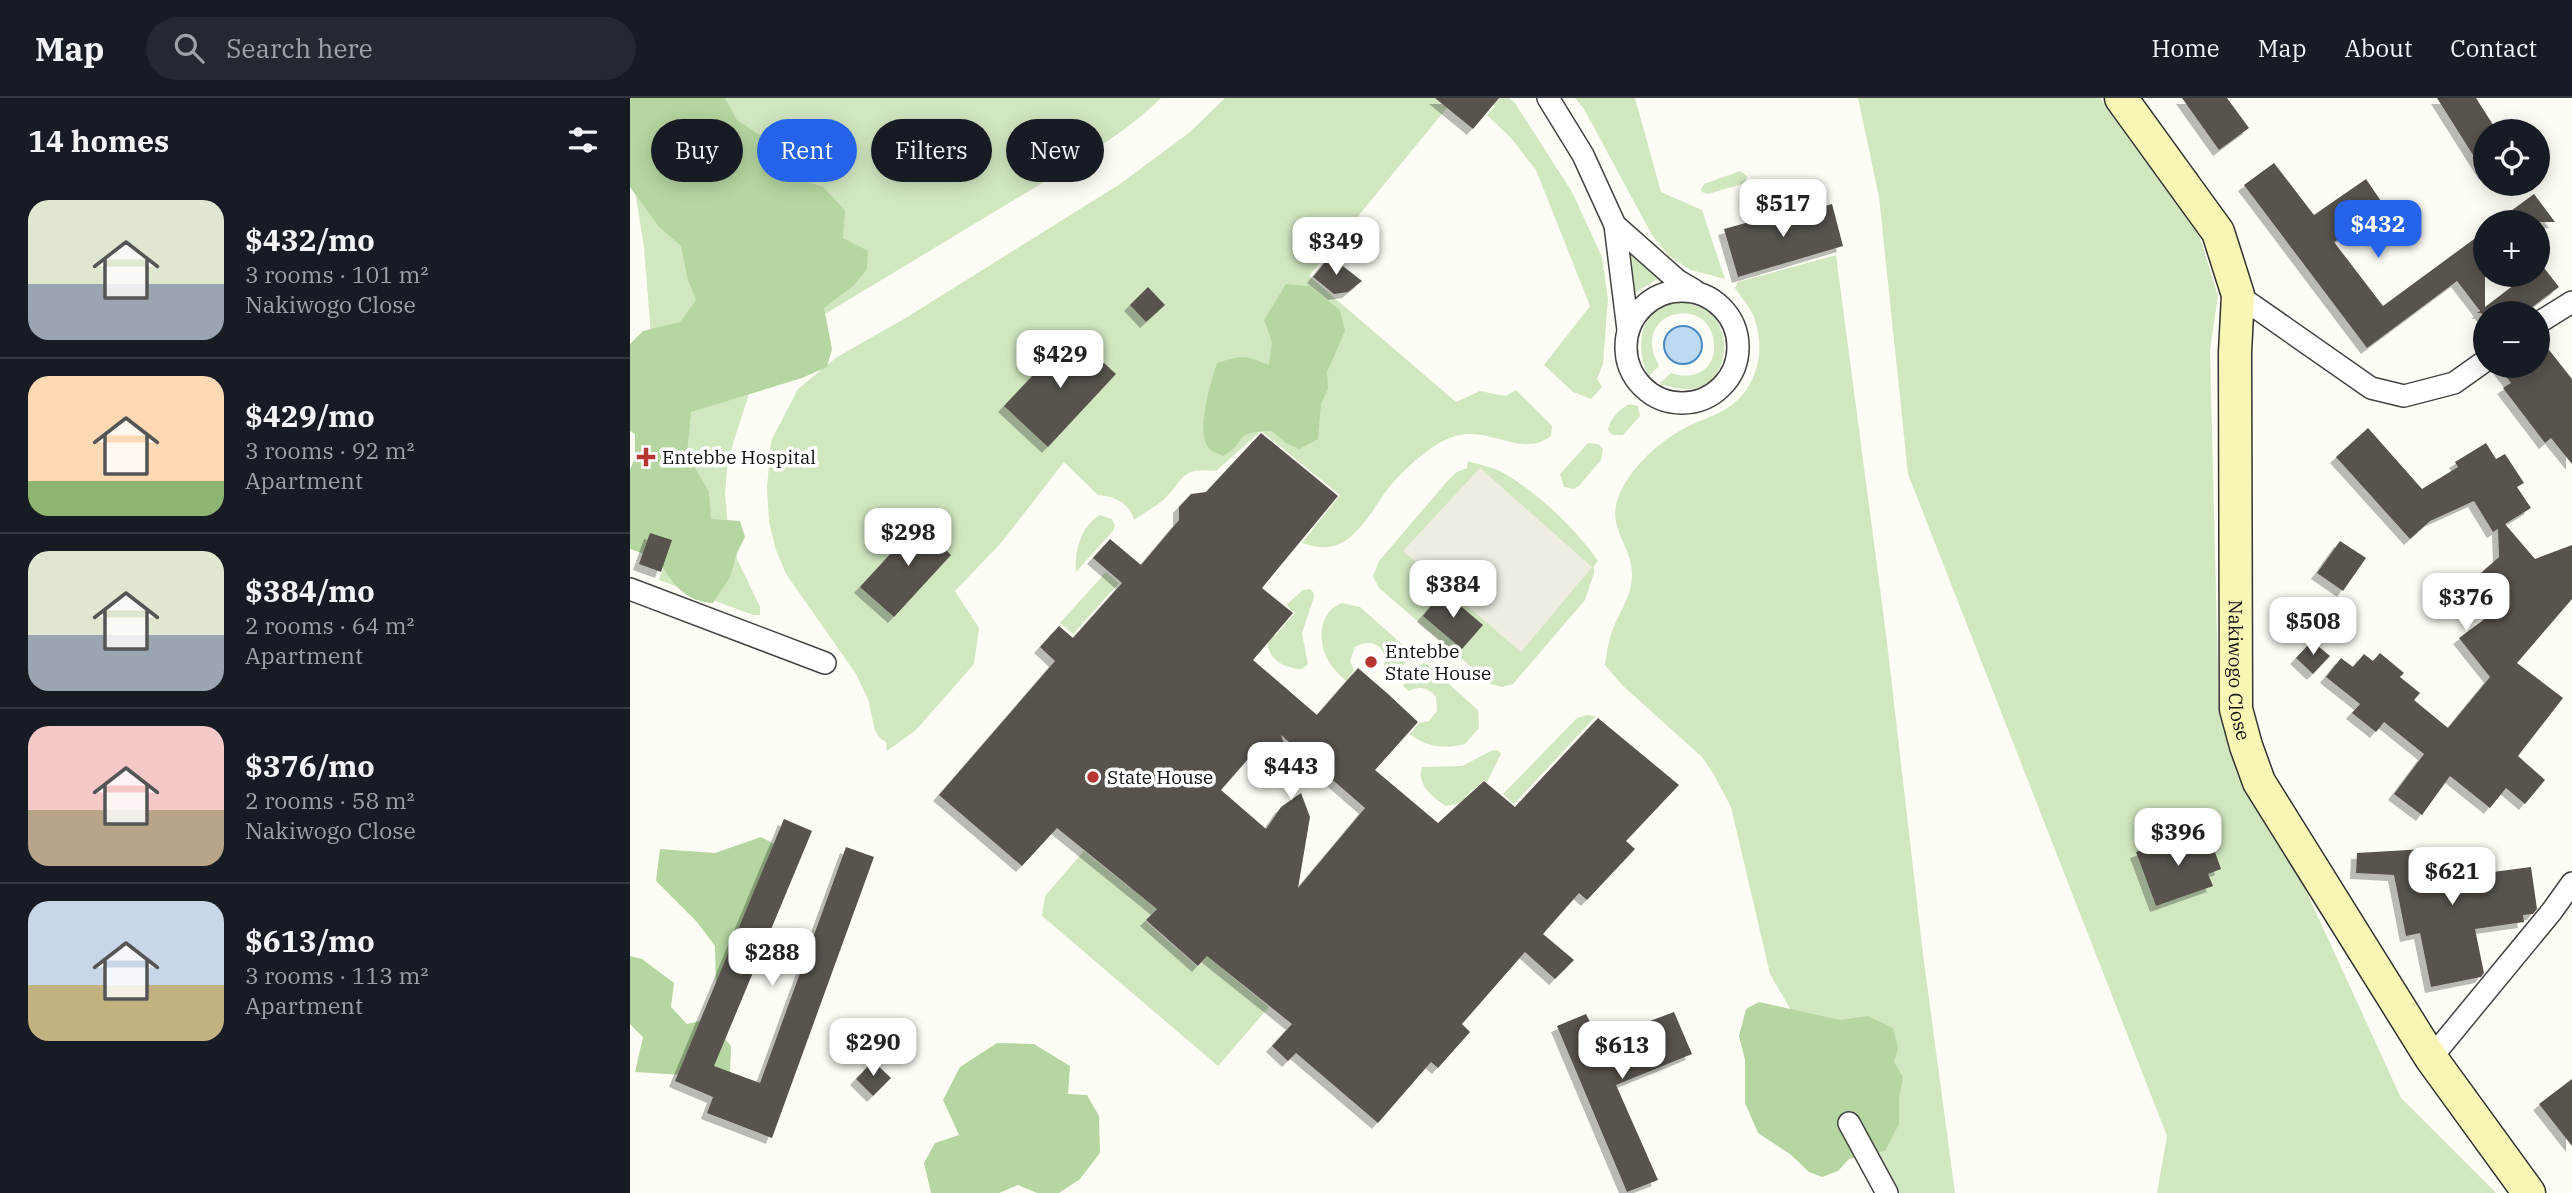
<!DOCTYPE html>
<meta charset="utf-8">
<style>
body{margin:0;font-family:"IBM Plex Serif",serif;background:#242831;color:#f1f3f6;height:100vh;display:flex;flex-direction:column;font-size:26px;white-space:nowrap}
*{box-sizing:border-box;margin:0}
p{font-size:23px;color:#9ea1a6}
.icon{flex:none;width:38px;height:38px;fill:none;stroke:currentColor;stroke-width:2;stroke-linecap:round;stroke-linejoin:round}
.map{position:relative;flex:1;overflow:hidden}
.details{display:flex;flex-direction:column;background:#171b24;width:630px}
.details>*{flex:none}
.hud{position:absolute;left:21px;top:21px;width:665px;height:63px;display:flex;gap:14px}
.controls{position:absolute;left:1843px;top:21px;display:grid;gap:14px}
.controls a{display:grid;place-items:center;width:77px;height:77px;border-radius:50%;background:#171b24;box-shadow:0 4px 18px #0003;font-size:35px}
.price{position:absolute;translate:-50% -60px;padding:0 16px;border-radius:14px;background:#fff;color:#222;font-size:23px;line-height:46px;filter:drop-shadow(0 2px 4px #0008)}
.price::after{content:'';position:absolute;left:50%;top:42px;width:21px;height:16px;margin-left:-10px;background:inherit;clip-path:polygon(0 0,100% 0,50% 100%)}
.price.on{background:#2563eb;color:#fff}
ul{padding:0;list-style:none}
li{display:flex;align-items:center;gap:21px;height:175px;padding:0 28px}
li+li{border-top:2px solid #363941}
li span{display:grid;place-items:center;flex:none;width:196px;height:140px;border-radius:21px;color:#555}
li>.icon{margin-inline-start:auto}
span .icon{width:84px;height:84px;fill:#fffc;stroke-width:1}
li b{font-size:30px}
h2{display:flex;justify-content:space-between;align-items:center;height:84px;padding:0 28px;font-size:30px}
.tag{padding:0 24px;border-radius:32px;background:#171b24;box-shadow:0 4px 18px #0003;font-size:24px;line-height:63px}
.tag.on{background:#2563eb;color:#fff}
header{display:flex;align-items:center;gap:42px;box-sizing:border-box;height:98px;padding:0 35px;background:#171b24;border-bottom:2px solid #363941}
header strong{font-size:33px}
nav{display:flex;gap:38px;margin-inline-start:auto;font-size:24px}
.search{width:490px;height:63px;background:#242831;display:flex;align-items:center;gap:18px;box-sizing:border-box;padding:0 24px;border-radius:38px;color:#9ea1a6;font-size:26px}
main{display:flex;flex:1;min-height:0}
.map>svg:first-child{display:block}
.green{fill:#d1e7c0}
.forest{fill:#b5d6a0}
.plaza{fill:#efede2}
.water{fill:#bddaf2;stroke:#4a8ac3;stroke-width:2}
.building{fill:#58524d;fill-rule:evenodd;filter:url(#shadow)}
.lines{fill:none;stroke-linecap:round;stroke-linejoin:round}
.street-casing{stroke:#434343;stroke-width:24}
.secondary-casing{stroke:#323232;stroke-width:35}
.street{stroke:#fff;stroke-width:21}
.secondary{stroke:#f8f6b5;stroke-width:32}
.poi-dot{fill:#b63633;stroke:#fff;stroke-width:2.5}
.labels{text-anchor:middle;dominant-baseline:central;stroke-width:7;stroke-linejoin:round;paint-order:stroke}
.poi-label{font-size:19px;fill:#101010;stroke:#fff;text-anchor:start}
.street-label{font-size:19px;fill:#101010;stroke:#fff}
</style>
<header>
<strong>Map</strong>
<div class="search"><svg class="icon" aria-label="search" viewBox="0 0 24 24"><circle cx="10" cy="10" r="6"/><path d="M15 15l6 6"/></svg>Search here</div>
<nav><a>Home</a><a>Map</a><a>About</a><a>Contact</a></nav>
</header>
<main>
<section class="details">
<h2>14 homes<svg class="icon" aria-label="filters" viewBox="0 0 24 24"><path d="M4 7h16M4 17h16"/><circle cx="9" cy="7" r="2"/><circle cx="15" cy="17" r="2"/></svg></h2>
<ul>
<li><span style="background:linear-gradient(#dfe7d0 60%,#9aa5b1 0)"><svg class="icon" aria-label="home" viewBox="0 0 24 24"><path d="M3 11l9-7 9 7M6 9v11h12V9"/></svg></span><div><b>$432/mo</b><p>3 rooms · 101 m²</p><p>Nakiwogo Close</p></div></li>
<li><span style="background:linear-gradient(#ffd9b3 75%,#8fb573 0)"><svg class="icon" aria-label="home" viewBox="0 0 24 24"><path d="M3 11l9-7 9 7M6 9v11h12V9"/></svg></span><div><b>$429/mo</b><p>3 rooms · 92 m²</p><p>Apartment</p></div></li>
<li><span style="background:linear-gradient(#dfe7d0 60%,#9aa5b1 0)"><svg class="icon" aria-label="home" viewBox="0 0 24 24"><path d="M3 11l9-7 9 7M6 9v11h12V9"/></svg></span><div><b>$384/mo</b><p>2 rooms · 64 m²</p><p>Apartment</p></div></li>
<li><span style="background:linear-gradient(#f6c9c9 60%,#b9a48a 0)"><svg class="icon" aria-label="home" viewBox="0 0 24 24"><path d="M3 11l9-7 9 7M6 9v11h12V9"/></svg></span><div><b>$376/mo</b><p>2 rooms · 58 m²</p><p>Nakiwogo Close</p></div></li>
<li><span style="background:linear-gradient(#c9d6e8 60%,#c2b280 0)"><svg class="icon" aria-label="home" viewBox="0 0 24 24"><path d="M3 11l9-7 9 7M6 9v11h12V9"/></svg></span><div><b>$613/mo</b><p>3 rooms · 113 m²</p><p>Apartment</p></div></li>
</ul>
</section>
<div class="map">
<svg width="1942" height="1095" viewBox="0 0 1942 1095">
<defs>
<filter id="shadow"><feDropShadow dx="-6" dy="6" stdDeviation="0" flood-color="#0004"/></filter>
</defs>
<rect width="100%" height="100%" fill="#fefdf5"/>
<g class="green">
<path d="M0,0H531C503,28 470,48 437,70L162,236L121,289L98,362L95,396L98,428L108,463L130,509V517H123L29,482L38,455L14,149L0,62Z"/>
<path d="M595,0H825L679,178L826,304L850,293L876,298L886,292L922,328L921,338C895,358 868,335 839,336C824,336 812,343 800,351C786,361 772,374 761,387C745,406 729,442 703,448C692,451 682,448 672,445L710,397L631,333L586,373C548,369 555,383 532,403C523,410 513,416 504,422C500,405 484,398 468,397L434,364L371,445L325,493L349,530L344,566L286,632L257,653L256,644L251,641L245,633L238,601L226,576L156,476L146,452L139,424L137,390L141,343L168,291L207,259L274,221L490,86L560,34Z"/>
<path d="M855,0H879L885,5L942,94L972,159L978,201L973,266L967,281L972,289L961,301L943,294L914,267L960,208L906,72L881,40L857,17L865,8Z"/>
<path d="M945,0H1005L1031,94L1072,112L1095,181L1061,172L1039,158L1022,137L954,11Z"/>
<path d="M1228,0H1470L1568,133L1588,198L1580,252L1589,615L1607,676L1661,760L1771,1000L1866,1095H1527L1537,1038L1278,376L1249,99Z"/>
<path d="M1110,73L1117,78L1115,85L1078,96L1072,94L1071,91L1074,86Z"/>
<path d="M998,150L1028,181L1004,195Z"/>
<path d="M1206,157L1256,536L1293,856L1325,1095H1267L1140,876L1101,709L1084,677L1072,659L992,587L975,567C977,553 979,539 985,526C993,508 1002,496 1002,476C1002,448 977,431 988,400C998,373 1024,348 1048,334C1063,324 1081,320 1096,311C1128,291 1137,251 1123,217C1119,208 1111,199 1105,190L1108,184Z"/>
<path d="M1054,204C1060,206 1068,208 1074,211C1104,228 1100,282 1066,290C1053,293 1041,289 1029,286L1041,275C1053,279 1066,279 1076,270C1082,264 1084,257 1084,250C1085,199 1013,208 1023,253C1024,258 1027,263 1029,268L1019,278C1007,258 1007,220 1032,209C1038,206 1047,205 1054,204Z"/>
<path d="M1000,306L1008,308L1010,318L993,337H982L978,332C979,322 990,310 1000,306Z"/>
<path d="M958,345L968,346L973,351L971,362L949,388L944,391L934,389L930,376Z"/>
<path d="M838,363C850,367 864,369 875,376C907,394 948,433 968,463L964,468V475L955,502L883,586L872,589L861,586L749,490L743,478L749,463L820,380L827,374L837,370Z"/>
<path d="M470,417L482,421L485,427L483,433L446,474C444,453 451,428 470,417Z"/>
<path d="M476,474L489,485L443,536L430,525Z"/>
<path d="M680,491L683,494L684,499L672,535L678,566L672,571C649,570 633,557 638,533L645,538L665,515L656,507L673,492Z"/>
<path d="M712,505L730,509L783,556L763,580L753,572C760,551 744,538 725,549L720,563L724,572L716,583C709,576 702,570 698,562C687,542 689,513 712,505Z"/>
<path d="M794,564L848,612L849,630L835,646C814,651 798,650 780,636L789,625L799,623L807,613L806,599C799,590 789,587 779,593L773,588Z"/>
<path d="M957,617L966,618L884,706L873,696L947,620Z"/>
<path d="M863,652L869,653L871,656L857,684L854,682L835,699L839,703L816,708C803,700 786,686 792,669L832,668Z"/>
<path d="M545,739L572,761L515,823L568,869L624,805L642,822L599,876L639,909L588,968L412,818L415,798L454,753L500,790Z"/>
</g>
<g class="forest">
<path d="M0,0H95L107,22L162,58L172,82L193,89L215,112L213,140L238,153L237,171L223,188L194,210L202,251L197,269L172,280L61,314L57,356L79,394L81,421L110,423L115,439L107,455L100,479L83,505C55,504 40,484 29,461L0,451V372L5,359V336L0,333V246L13,233L50,224L66,202L58,182L51,148L29,129L0,89Z"/>
<path d="M656,186L679,188L710,212L715,233L697,274L698,291L691,306L688,341L669,351L656,345L642,333C599,334 620,343 593,358C589,356 582,354 579,350C565,334 581,284 587,265C612,257 615,257 639,267L642,244L634,222Z"/>
<path d="M131,739L159,754L86,891L85,848L67,824L26,783L30,751L85,755Z"/>
<path d="M0,858L12,861L44,885L41,909L57,926L78,921L101,948L100,975L71,978L5,974L13,939L0,926Z"/>
<path d="M1129,904L1210,922L1238,918L1263,930L1268,950L1264,964L1273,979L1269,1000V1026L1255,1053L1219,1061L1208,1073L1192,1079L1179,1074L1160,1056L1128,1035L1115,1005V962L1109,938L1116,911Z"/>
<path d="M367,945L404,946L440,968L438,996L457,997L469,1018L470,1055L450,1081L429,1095H407L388,1087L369,1095H301L294,1065L305,1045L329,1037L313,1002L330,969Z"/>
</g>
<path class="plaza" d="M850,370L962,469L891,554L773,453Z"/>
<circle class="water" cx="1053" cy="247" r="19"/>
<g class="building">
<path d="M805,0H869L843,31Z"/>
<path d="M1552,0H1597L1619,30L1589,52Z"/>
<path d="M1807,0H1846L1867,33H1855V76Z"/>
<path d="M1644,65L1684,117L1736,81L1755,109L1704,144L1753,208L1855,133V209L1897,177H1908V169L1911,166L1929,189L1894,215H1855V220L1851,215H1847L1850,213L1827,183L1737,250L1614,87Z"/>
<path d="M1904,96L1925,124H1866Z"/>
<path d="M1202,106L1213,148L1108,179L1094,131L1180,107L1181,112Z"/>
<path d="M700,158L732,183L718,194L704,196L683,179Z"/>
<path d="M518,189L535,207L516,224L500,207Z"/>
<path d="M442,236L486,276L418,349L374,308Z"/>
<path d="M1908,238L1942,281V366L1921,340L1915,345L1873,290L1881,285L1868,268H1908Z"/>
<path d="M1738,330L1792,391L1828,369L1825,364L1856,345L1866,361L1875,356L1894,385L1887,389L1901,410L1875,426L1905,461L1942,447V501L1887,565L1933,600L1888,658L1915,682L1895,706L1876,690L1860,710L1820,678L1792,717L1764,696L1794,656L1754,624L1746,634L1722,615L1730,606L1696,579L1711,560L1723,569L1734,556L1743,563L1750,555L1774,575L1770,579L1790,595L1784,602L1818,630L1860,579L1829,540L1860,517L1835,489L1869,459L1868,431L1863,434L1844,403L1800,423L1780,441L1706,359Z"/>
<path d="M631,335L708,398L632,490L663,515L623,562L687,617L728,570L758,596L788,624L745,672L808,725L854,683L885,709L968,620L1049,687L996,743L1005,751L957,802L949,795L913,836L944,862L925,881L895,854L832,926L840,934L808,970L801,964L748,1025L666,955L658,963L642,948L662,926L577,858L568,868L516,822L527,811L427,730L392,768L309,697L425,563L410,549L429,528L443,540L492,485L463,460L480,441L511,467L549,422V409L561,396L576,394ZM651,637L735,710L668,790L680,719L671,695L651,709L636,731L591,692L633,644L664,673Z"/>
<path d="M300,421L321,440L313,449L321,457L264,519L230,489L288,426L292,430Z"/>
<path d="M20,435L42,442L31,474L9,466Z"/>
<path d="M1710,443L1736,460L1713,493L1687,475Z"/>
<path d="M813,493L853,527L832,551L793,518Z"/>
<path d="M1682,543L1700,558L1683,576L1666,560Z"/>
<path d="M154,721L182,733L84,968L130,985L216,749L244,759L142,1040L77,1015L83,999L45,983Z"/>
<path d="M1563,734L1568,748L1581,743L1591,771L1578,776L1583,788L1526,808L1506,754Z"/>
<path d="M1795,751L1797,769L1855,768V775L1901,769L1907,811L1903,816L1893,817L1894,824L1845,831L1854,875L1851,879L1801,889L1790,835L1776,838L1764,777L1726,775L1727,755Z"/>
<path d="M1044,914L1062,956L986,987L1028,1082L997,1094L927,928L956,916L969,942Z"/>
<path d="M243,963L261,980L243,998L226,981Z"/>
<path d="M1942,981V1048L1909,1006Z"/>
</g>
<g class="lines">
<defs>
<g id="street">
<path d="M918,0L953,57L985,127L1047,182L1064,192"/>
<path d="M985,127L998,232"/>
<circle cx="1052" cy="249" r="56"/>
<path d="M1608,197L1741,290L1774,298L1824,285L1855,263"/>
<path d="M1908,225L1942,204"/>
<path d="M0,491L195,565"/>
<path d="M1801,960L1922,813L1942,785"/>
<path d="M1219,1025L1257,1095"/>
</g>
<g id="secondary">
<path id="s1" d="M1491,0L1588,134L1608,197L1605,254L1606,611L1616,648L1629,684L1801,960L1899,1095"/>
</g>
</defs>
<use href="#street" class="street-casing"/>
<use href="#secondary" class="secondary-casing"/>
<use href="#street" class="street"/>
<use href="#secondary" class="secondary"/>
</g>
<g class="poi-dot">
<path d="M12.5 348.5h7v7h7v7h-7v7h-7v-7h-7v-7h7z"/>
<circle cx="741" cy="564" r="7"/>
<circle cx="463" cy="679" r="7"/>
</g>
<g class="labels">
<g class="poi-label">
<text x="32" y="359">Entebbe Hospital</text>
<text x="755" y="553">Entebbe<tspan x="755" dy="22">State House</tspan></text>
<text x="477" y="679">State House</text>
</g>
<g class="street-label">
<text stroke="none"><textPath href="#s1" startOffset="607">Nakiwogo Close</textPath></text>
</g>
</g>
</svg>
<div class="controls">
<a><svg class="icon" aria-label="locate" viewBox="0 0 24 24"><circle cx="12" cy="12" r="6"/><path d="M12 2v4M12 18v4M2 12h4M18 12h4"/></svg></a>
<a>+</a>
<a>−</a>
</div>
<b class="price" style="left:1153px;top:141px">$517</b>
<b class="price on" style="left:1748px;top:162px">$432</b>
<b class="price" style="left:706px;top:179px">$349</b>
<b class="price" style="left:430px;top:292px">$429</b>
<b class="price" style="left:278px;top:470px">$298</b>
<b class="price" style="left:823px;top:522px">$384</b>
<b class="price" style="left:1836px;top:535px">$376</b>
<b class="price" style="left:1683px;top:559px">$508</b>
<b class="price" style="left:661px;top:704px">$443</b>
<b class="price" style="left:1548px;top:770px">$396</b>
<b class="price" style="left:1822px;top:809px">$621</b>
<b class="price" style="left:142px;top:890px">$288</b>
<b class="price" style="left:243px;top:980px">$290</b>
<b class="price" style="left:992px;top:983px">$613</b>
<div class="hud">
<a class="tag">Buy</a>
<a class="tag on">Rent</a>
<a class="tag">Filters</a>
<a class="tag">New</a>
</div>
</div>
</main>
